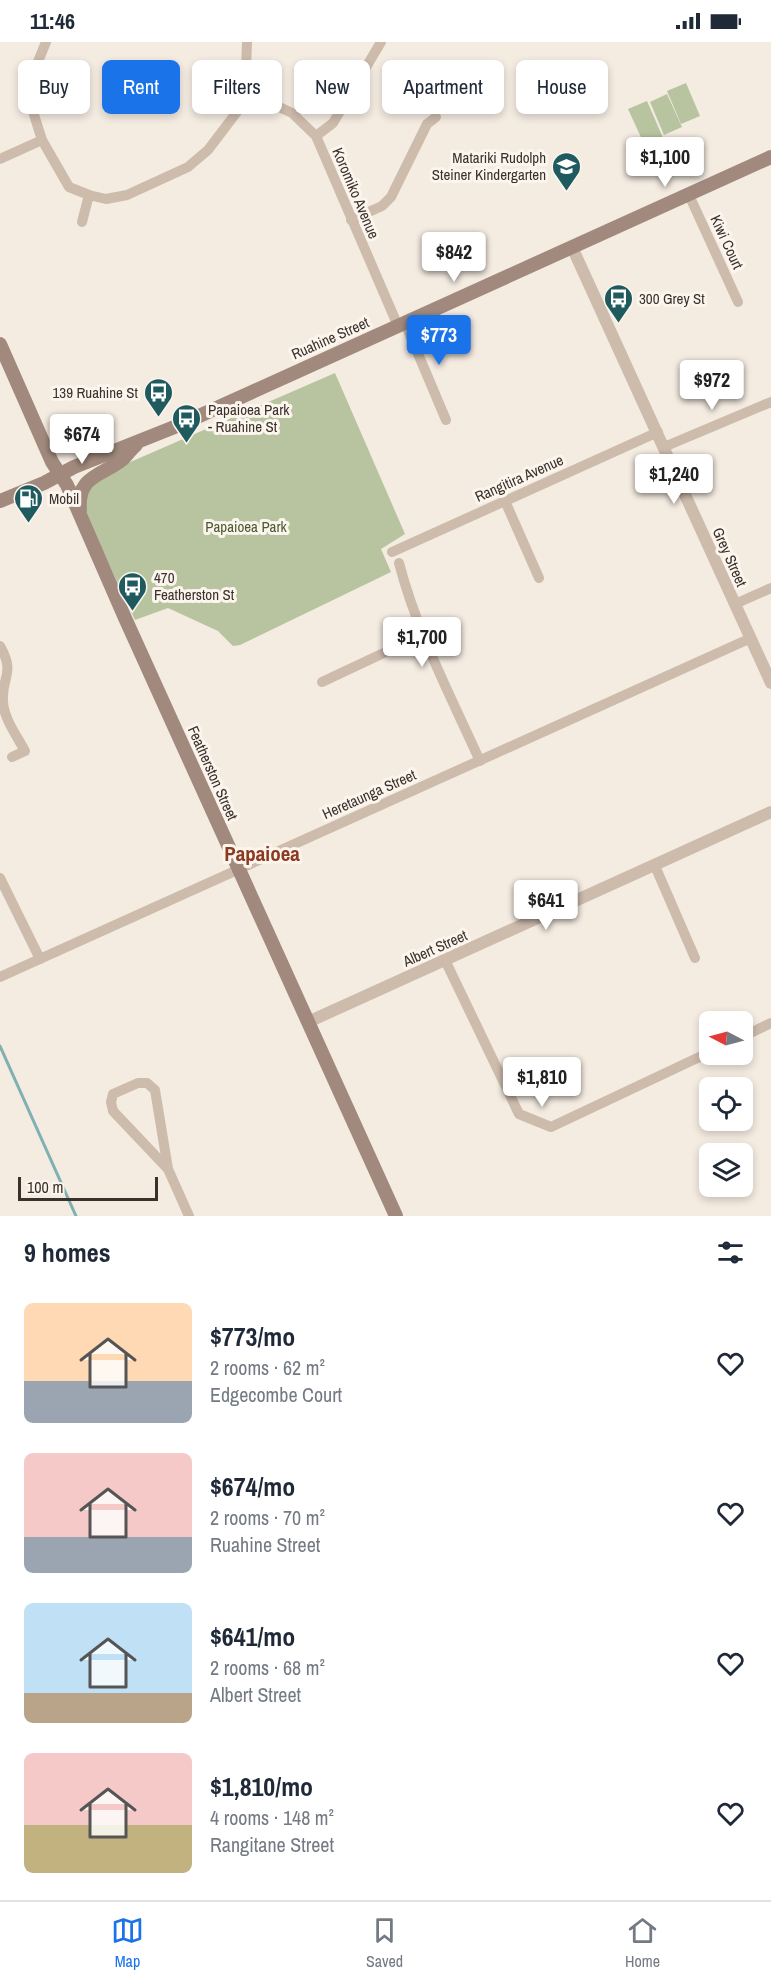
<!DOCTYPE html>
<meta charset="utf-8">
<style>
body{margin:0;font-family:"Archivo Narrow",sans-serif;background:#f2f2f3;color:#1f2937;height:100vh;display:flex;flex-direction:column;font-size:22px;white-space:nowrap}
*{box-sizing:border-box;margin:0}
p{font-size:20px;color:#747a83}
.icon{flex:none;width:33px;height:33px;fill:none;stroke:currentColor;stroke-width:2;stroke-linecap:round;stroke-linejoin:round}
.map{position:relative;height:1174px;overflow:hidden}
.details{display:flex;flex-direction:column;background:#fff;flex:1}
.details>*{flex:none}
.top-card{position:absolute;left:18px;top:18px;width:735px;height:54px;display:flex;gap:12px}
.needle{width:39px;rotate:276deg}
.buttons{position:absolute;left:699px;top:969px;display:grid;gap:12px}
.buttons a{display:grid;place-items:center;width:54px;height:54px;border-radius:9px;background:#fff;box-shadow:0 3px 9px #0003;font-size:30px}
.scale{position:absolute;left:18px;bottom:15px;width:140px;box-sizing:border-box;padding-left:6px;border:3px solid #3b302b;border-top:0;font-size:16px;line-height:21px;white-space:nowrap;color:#3b302b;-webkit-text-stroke:4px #fbf5ee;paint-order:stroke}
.price{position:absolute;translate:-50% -51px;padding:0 14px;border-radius:6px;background:#fff;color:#222;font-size:20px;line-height:39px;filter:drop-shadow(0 2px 3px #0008)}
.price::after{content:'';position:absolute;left:50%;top:36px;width:18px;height:14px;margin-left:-9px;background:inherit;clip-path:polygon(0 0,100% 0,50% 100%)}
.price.selected{background:#1a73e8;color:#fff}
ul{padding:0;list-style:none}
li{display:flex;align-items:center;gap:18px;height:150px;padding:0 24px}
li span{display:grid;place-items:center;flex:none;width:168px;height:120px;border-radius:9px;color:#555}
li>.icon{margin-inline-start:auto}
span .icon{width:72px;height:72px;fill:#fffc;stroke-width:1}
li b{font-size:26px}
h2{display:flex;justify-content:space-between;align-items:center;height:72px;padding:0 24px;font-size:26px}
.pill{padding:0 21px;border-radius:9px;background:#fff;box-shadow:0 3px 9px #0003;font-size:21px;line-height:54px}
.pill.selected{background:#1a73e8;color:#fff}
.status{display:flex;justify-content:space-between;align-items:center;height:42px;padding:0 30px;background:#fff;direction:ltr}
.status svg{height:16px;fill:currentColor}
.tab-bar{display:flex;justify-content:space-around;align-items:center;height:84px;border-top:2px solid #e0e1e3;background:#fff;font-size:16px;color:#747a83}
.tab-bar a{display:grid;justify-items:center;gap:3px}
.tab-bar .selected{color:#1a73e8}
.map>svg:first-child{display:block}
.green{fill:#b8c4a0}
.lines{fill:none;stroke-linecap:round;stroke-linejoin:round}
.stream{stroke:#7fb0b2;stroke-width:3}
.minor{stroke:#cdbbac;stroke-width:10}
.tertiary{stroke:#cdbbac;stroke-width:12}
.secondary{stroke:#a18a7d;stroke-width:14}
.labels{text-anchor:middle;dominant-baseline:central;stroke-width:6;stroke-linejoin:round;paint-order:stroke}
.poi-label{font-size:15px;fill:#3b302b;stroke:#fbf5ee;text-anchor:start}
.street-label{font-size:15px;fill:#3b302b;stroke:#fbf5ee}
.park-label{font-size:15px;fill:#4a5a2e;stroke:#fbf5ee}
.district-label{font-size:21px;font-weight:bold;fill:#8c3b22;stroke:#fbf5ee}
</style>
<div class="status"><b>11:46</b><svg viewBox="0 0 49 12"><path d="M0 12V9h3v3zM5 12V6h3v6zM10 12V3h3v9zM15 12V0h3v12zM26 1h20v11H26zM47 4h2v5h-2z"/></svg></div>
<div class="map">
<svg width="771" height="1174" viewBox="0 0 771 1174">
<rect width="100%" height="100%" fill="#f4ebe1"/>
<g class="green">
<path d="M686,41L700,74L681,82L667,49Z"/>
<path d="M667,52L682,85L664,93L650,60Z"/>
<path d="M647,59L664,98L646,106L628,67Z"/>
<path d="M335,331L405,492L381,507L391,530L240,603L233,604L218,589L168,566L135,578L73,445Z"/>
</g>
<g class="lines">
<path class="stream" d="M0,1004L76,1174"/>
<g class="minor">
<path d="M46,0L35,27L30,60L42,98L69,145L89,153L106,157L127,153L188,125L208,108L246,58"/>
<path d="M247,0L246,27L249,45"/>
<path d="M258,55L292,71L316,94L398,284"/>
<path d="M316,94L333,81L381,0"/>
<path d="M0,117L42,98"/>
<path d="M689,153L738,260"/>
<path d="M351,178L382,164L391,155L427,82L436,75"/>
<path d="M82,180L89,153"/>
<path d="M405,281L446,378"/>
<path d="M664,405L771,360"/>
<path d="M505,459L539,536"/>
<path d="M392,510L658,390"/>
<path d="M399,521C417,590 450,653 480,719"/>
<path d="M735,562L771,546"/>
<path d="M0,604C16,632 1,635 3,660C4,677 17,694 25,709L12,715"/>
<path d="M322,640L422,593"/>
<path d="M655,824L695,916"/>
<path d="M0,836L40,917"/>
<path d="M445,918L519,1072L551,1085L710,1010"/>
<path d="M0,935L751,596"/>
<path d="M742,995L771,981"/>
<path d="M168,1127L155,1048L147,1041H138L113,1052L111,1060L113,1069L168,1127L189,1174"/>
</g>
<g class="tertiary">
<path d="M572,205L771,641"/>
<path d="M308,980L771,770"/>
</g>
<g class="secondary">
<path d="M0,302L52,420L67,443L125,576L396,1174"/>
<path d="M0,459L44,441L74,425L177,384L771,115"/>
<path d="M80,468C77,433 102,434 123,417C127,413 131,407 136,403"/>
</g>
</g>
<defs>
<symbol id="school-pin" viewBox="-11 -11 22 30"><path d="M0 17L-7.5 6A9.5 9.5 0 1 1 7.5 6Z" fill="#1f5a5e" stroke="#fbf5ee"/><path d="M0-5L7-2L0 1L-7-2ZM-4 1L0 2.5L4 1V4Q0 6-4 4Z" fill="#fff"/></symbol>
<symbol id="bus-pin" viewBox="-11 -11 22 30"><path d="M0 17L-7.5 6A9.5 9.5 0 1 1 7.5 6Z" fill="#1f5a5e" stroke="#fbf5ee"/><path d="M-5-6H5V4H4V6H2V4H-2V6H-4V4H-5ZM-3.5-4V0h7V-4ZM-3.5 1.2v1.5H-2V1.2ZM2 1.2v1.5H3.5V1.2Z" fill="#fff"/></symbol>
<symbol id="fuel-pin" viewBox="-11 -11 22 30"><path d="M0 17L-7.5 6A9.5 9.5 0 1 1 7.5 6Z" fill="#1f5a5e" stroke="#fbf5ee"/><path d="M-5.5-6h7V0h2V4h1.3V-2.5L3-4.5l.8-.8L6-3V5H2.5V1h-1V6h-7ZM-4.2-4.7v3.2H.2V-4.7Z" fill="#fff"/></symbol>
</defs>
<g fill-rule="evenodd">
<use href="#school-pin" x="550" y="108" width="33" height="45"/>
<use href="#bus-pin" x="602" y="240" width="33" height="45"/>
<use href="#bus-pin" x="142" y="334" width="33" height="45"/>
<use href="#bus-pin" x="170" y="360" width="33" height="45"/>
<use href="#fuel-pin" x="12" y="440" width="33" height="45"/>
<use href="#bus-pin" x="116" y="528" width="33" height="45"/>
</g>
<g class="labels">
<g class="poi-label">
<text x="546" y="115" text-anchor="end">Matariki Rudolph<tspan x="546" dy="17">Steiner Kindergarten</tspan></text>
<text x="639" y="256">300 Grey St</text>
<text x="138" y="350" text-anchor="end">139 Ruahine St</text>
<text x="208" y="367">Papaioea Park<tspan x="208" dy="17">- Ruahine St</tspan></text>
<text x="49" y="456">Mobil</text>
<text x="154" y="535">470<tspan x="154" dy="17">Featherston St</tspan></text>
</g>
<g class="street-label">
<text transform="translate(356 151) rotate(67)">Koromiko Avenue</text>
<text transform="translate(727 200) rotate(65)">Kiwi Court</text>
<text transform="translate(330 296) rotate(-24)">Ruahine Street</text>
<text transform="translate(519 436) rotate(-24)">Rangitira Avenue</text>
<text transform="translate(730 515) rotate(66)">Grey Street</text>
<text transform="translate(213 731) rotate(66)">Featherston Street</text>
<text transform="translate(369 752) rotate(-24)">Heretaunga Street</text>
<text transform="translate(435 906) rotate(-24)">Albert Street</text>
</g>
<g class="park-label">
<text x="246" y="484">Papaioea Park</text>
</g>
<g class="district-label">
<text x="262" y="811">Papaioea</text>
</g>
</g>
</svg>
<div class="buttons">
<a><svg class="needle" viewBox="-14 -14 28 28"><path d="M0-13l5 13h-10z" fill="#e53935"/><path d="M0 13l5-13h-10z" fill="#747a83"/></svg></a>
<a><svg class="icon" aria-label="locate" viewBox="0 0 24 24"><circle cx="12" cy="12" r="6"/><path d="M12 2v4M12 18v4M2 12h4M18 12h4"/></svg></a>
<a><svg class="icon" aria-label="layers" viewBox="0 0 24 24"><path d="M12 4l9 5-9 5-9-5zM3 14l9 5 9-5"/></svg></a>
</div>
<div class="scale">100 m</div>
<b class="price" style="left:665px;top:146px">$1,100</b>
<b class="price" style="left:454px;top:241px">$842</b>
<b class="price selected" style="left:439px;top:324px">$773</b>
<b class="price" style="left:712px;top:369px">$972</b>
<b class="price" style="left:82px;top:423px">$674</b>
<b class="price" style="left:674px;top:463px">$1,240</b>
<b class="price" style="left:422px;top:626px">$1,700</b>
<b class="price" style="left:546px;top:889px">$641</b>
<b class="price" style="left:542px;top:1066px">$1,810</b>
<div class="top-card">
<a class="pill">Buy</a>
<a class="pill selected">Rent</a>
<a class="pill">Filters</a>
<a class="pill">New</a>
<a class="pill">Apartment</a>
<a class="pill">House</a>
</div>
</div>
<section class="details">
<h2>9 homes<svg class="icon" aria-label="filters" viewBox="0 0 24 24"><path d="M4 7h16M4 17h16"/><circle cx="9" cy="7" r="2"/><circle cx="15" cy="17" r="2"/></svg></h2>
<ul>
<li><span style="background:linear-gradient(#ffd9b3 65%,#9aa5b1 0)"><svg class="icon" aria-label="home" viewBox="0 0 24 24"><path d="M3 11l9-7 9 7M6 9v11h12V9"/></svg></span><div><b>$773/mo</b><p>2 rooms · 62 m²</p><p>Edgecombe Court</p></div><svg class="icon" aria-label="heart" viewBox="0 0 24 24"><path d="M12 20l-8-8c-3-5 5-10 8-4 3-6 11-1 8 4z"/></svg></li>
<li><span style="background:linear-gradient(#f6c9c9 70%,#9aa5b1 0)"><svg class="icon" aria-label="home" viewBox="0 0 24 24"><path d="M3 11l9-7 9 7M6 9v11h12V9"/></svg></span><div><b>$674/mo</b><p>2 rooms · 70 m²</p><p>Ruahine Street</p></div><svg class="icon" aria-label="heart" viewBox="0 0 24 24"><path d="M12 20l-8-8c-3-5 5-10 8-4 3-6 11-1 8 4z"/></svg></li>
<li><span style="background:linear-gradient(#bfe0f5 75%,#b9a48a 0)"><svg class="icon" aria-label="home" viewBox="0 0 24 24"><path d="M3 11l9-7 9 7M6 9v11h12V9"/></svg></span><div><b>$641/mo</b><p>2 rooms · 68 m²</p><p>Albert Street</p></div><svg class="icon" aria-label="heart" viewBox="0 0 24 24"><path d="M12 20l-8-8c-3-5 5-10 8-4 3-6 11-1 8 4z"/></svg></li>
<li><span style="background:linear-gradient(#f6c9c9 60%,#c2b280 0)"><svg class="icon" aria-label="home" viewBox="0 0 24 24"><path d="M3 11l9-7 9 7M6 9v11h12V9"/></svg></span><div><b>$1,810/mo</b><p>4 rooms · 148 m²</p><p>Rangitane Street</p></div><svg class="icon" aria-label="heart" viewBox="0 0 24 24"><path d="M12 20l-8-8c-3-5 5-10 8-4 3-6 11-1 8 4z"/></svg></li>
</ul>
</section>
<nav class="tab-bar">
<a class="selected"><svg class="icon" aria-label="map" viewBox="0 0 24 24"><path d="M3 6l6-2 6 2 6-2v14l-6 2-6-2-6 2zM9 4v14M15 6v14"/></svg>Map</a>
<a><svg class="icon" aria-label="saved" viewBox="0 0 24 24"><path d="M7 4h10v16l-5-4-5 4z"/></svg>Saved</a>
<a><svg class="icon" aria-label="home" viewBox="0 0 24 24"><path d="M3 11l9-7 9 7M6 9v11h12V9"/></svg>Home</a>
</nav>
